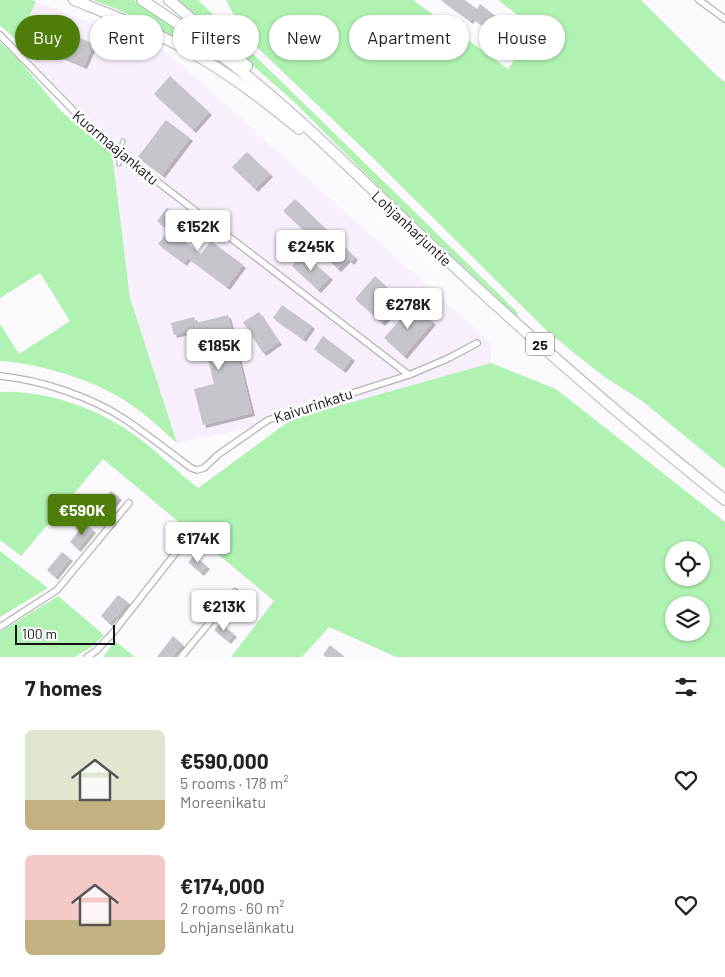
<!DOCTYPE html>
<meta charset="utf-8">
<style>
body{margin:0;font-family:Barlow,sans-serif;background:#f6f6f6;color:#222;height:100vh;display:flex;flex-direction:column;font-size:19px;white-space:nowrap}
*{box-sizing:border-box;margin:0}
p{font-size:16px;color:#767676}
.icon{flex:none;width:28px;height:28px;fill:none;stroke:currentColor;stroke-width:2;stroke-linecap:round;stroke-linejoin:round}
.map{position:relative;height:657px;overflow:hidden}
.sheet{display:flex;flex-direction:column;background:#fff;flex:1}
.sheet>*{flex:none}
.banner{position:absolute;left:15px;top:15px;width:695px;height:45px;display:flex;gap:10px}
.fabs{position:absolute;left:665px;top:541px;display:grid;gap:10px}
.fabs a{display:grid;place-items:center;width:45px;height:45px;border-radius:50%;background:#fff;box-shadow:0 1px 4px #0004;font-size:25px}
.scale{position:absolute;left:15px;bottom:12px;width:100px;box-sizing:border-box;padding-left:5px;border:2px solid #151315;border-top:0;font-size:14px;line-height:18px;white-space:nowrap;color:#151315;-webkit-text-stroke:4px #fff;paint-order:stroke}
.price{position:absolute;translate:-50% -42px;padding:0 11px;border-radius:5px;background:#fff;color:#222;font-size:16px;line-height:32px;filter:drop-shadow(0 1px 2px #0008)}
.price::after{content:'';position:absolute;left:50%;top:30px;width:15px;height:11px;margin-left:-8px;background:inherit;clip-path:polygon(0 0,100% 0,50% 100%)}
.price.active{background:#4e7e09;color:#fff}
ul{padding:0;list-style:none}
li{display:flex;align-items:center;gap:15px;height:125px;padding:0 25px}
li span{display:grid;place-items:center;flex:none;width:140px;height:100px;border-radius:8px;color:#555}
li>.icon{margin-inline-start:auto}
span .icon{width:60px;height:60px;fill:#fffc;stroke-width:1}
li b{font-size:21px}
h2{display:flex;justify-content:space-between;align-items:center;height:60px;padding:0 25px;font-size:21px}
.pill{padding:0 18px;border-radius:22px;background:#fff;box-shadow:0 1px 4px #0004;font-size:18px;line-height:45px}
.pill.active{background:#4e7e09;color:#fff}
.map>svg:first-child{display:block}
.built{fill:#f7effb}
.green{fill:#b0f2b1;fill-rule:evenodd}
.building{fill:#c5c4ca;filter:url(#shadow)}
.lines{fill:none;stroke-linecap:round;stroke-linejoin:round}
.service-casing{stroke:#b6b3b8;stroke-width:5.5}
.minor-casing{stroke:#b6b3b8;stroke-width:8}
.trunk-casing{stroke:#b6b3b8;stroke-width:12}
.service{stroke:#fff;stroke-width:3}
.minor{stroke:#fff;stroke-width:5.5}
.trunk{stroke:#fff;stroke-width:10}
.labels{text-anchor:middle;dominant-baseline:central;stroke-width:5;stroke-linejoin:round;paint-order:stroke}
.shield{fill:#fff;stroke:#5b5a5b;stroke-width:1}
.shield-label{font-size:14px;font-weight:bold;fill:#151315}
.street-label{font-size:15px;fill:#151315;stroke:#fff}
</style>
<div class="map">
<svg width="725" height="657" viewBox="0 0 725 657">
<defs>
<filter id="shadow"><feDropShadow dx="3" dy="3" stdDeviation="0" flood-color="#0004"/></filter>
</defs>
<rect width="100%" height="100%" fill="#fdfaff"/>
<path class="built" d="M36,2L167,52L491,343V363L292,419L177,443L130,298L112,153L17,41Z"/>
<g class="green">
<path d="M0,0H32L36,2L17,41L0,25Z"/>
<path d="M93,0H134L187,37L242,80C195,49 146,19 93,0Z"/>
<path d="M177,0H198L507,302L518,313L517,317L396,204L291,99Z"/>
<path d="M226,0H413L508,69L535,29L498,0H641L717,76L725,82V469L642,401L603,376L548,332L373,158L245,36Z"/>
<path d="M0,42L16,57L62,112L112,153L130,298L177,443C163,431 149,417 133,406C98,381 43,364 0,361V324L19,354L70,321L40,273L0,298Z"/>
<path d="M491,363L556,389L725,522V657H396L329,627L302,657H231L274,601L103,459L21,556L0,540V392C44,390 94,407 130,432C154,448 175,470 198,488L292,419ZM674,550H701V578H674ZM674,605H701V632H674Z"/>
<path d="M0,551L48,588L0,617Z"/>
<path d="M58,596L104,635L93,646L75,657H0V632Z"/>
<path d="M115,641L135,657H103Z"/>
</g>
<g class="building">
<path d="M441,0H465L477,9L480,4L518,33L509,45L472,18L470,21Z"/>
<path d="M38,20L94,44L84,66L28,42Z"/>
<path d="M170,76L209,112L193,130L154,94Z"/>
<path d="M166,120L190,138L162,175L138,157Z"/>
<path d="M247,152L270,174L255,189L232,167Z"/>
<path d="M295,199L355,257L351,262L348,259L338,269L314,246L317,243L283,211Z"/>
<path d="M167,208L184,220L174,233L201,254L211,241L243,265L227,287L188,258L184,263L158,244L169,230L157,221Z"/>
<path d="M303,253L330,277L318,290L292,266Z"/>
<path d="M375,276L402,301L382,323L355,299Z"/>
<path d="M282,305L312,326L303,339L273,318Z"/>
<path d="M413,305L433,322L404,356L384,338Z"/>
<path d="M259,312L279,342L263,353L243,322Z"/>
<path d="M228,315L252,413L203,425L194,389L214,384L200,328L174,335L171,323L194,317L196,323Z"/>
<path d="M323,336L352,358L343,370L314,349Z"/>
<path d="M111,491L119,497L104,516L96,510Z"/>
<path d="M85,523L93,530L78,549L70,542Z"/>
<path d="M62,552L70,558L55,577L47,570Z"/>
<path d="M194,556L207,566L201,573L188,562Z"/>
<path d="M118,595L128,602L116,617L115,616L109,623L101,616Z"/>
<path d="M220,623L234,634L228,641L214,630Z"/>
<path d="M173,636L182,644L172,657H157Z"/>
<path d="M330,645L345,657H326L323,655Z"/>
</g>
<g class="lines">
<defs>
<path id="service" d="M119,164V153L123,141"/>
<g id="minor">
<path d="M699,0L725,19"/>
<path d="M0,35L98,136L409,375"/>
<path d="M0,376C41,380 92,397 126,420C148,435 170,452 191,468L197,470L204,468L219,454L268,420L409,375L449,358L477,343"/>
<path d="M0,627L57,590L129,503"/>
<path d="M87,657L96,651L112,634L181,546"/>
<path d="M181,657L235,592"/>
</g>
<g id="trunk">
<path d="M74,0C109,14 146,28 180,46C223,69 262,98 299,129"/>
<path d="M142,0C195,34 245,72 292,114C340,157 386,203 433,247C527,335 624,420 725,500"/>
<path d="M169,0L247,66"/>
</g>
</defs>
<use href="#service" class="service-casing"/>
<use href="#minor" class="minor-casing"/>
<use href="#trunk" class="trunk-casing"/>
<use href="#service" class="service"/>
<use href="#minor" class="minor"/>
<use href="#trunk" class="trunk"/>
</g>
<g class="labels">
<rect class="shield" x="526" y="332.5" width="28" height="23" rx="4"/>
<g class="shield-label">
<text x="540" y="344">25</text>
</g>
<g class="street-label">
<text transform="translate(116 147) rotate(40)">Kuormaajankatu</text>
<text transform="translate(412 228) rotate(43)">Lohjanharjuntie</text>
<text transform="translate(313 405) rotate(-18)">Kaivurinkatu</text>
</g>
</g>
</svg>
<div class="fabs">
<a><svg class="icon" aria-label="locate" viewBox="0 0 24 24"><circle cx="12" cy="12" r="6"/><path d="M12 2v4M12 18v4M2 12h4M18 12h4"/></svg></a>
<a><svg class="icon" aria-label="layers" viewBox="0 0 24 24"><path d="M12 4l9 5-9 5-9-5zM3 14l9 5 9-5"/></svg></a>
</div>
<div class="scale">100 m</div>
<b class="price" style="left:198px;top:252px">€152K</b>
<b class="price" style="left:311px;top:272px">€245K</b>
<b class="price" style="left:408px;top:330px">€278K</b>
<b class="price" style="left:219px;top:371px">€185K</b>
<b class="price active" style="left:82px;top:536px">€590K</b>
<b class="price" style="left:198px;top:564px">€174K</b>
<b class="price" style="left:224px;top:632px">€213K</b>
<div class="banner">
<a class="pill active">Buy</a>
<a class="pill">Rent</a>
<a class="pill">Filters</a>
<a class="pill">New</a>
<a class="pill">Apartment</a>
<a class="pill">House</a>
</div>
</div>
<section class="sheet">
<h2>7 homes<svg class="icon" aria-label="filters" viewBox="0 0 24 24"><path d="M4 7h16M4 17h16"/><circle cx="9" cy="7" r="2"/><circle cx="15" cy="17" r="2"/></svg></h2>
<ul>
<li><span style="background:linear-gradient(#dfe7d0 70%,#c2b280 0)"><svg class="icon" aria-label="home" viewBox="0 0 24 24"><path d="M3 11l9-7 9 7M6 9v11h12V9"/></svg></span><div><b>€590,000</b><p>5 rooms · 178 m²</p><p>Moreenikatu</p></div><svg class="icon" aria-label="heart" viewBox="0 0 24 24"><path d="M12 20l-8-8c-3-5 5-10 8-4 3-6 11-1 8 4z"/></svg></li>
<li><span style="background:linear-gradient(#f6c9c9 65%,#c2b280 0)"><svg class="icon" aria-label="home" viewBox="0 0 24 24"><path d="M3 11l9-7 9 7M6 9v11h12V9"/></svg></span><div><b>€174,000</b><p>2 rooms · 60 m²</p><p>Lohjanselänkatu</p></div><svg class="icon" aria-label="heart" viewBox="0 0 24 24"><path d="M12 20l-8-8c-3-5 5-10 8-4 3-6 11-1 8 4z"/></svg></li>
</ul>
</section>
